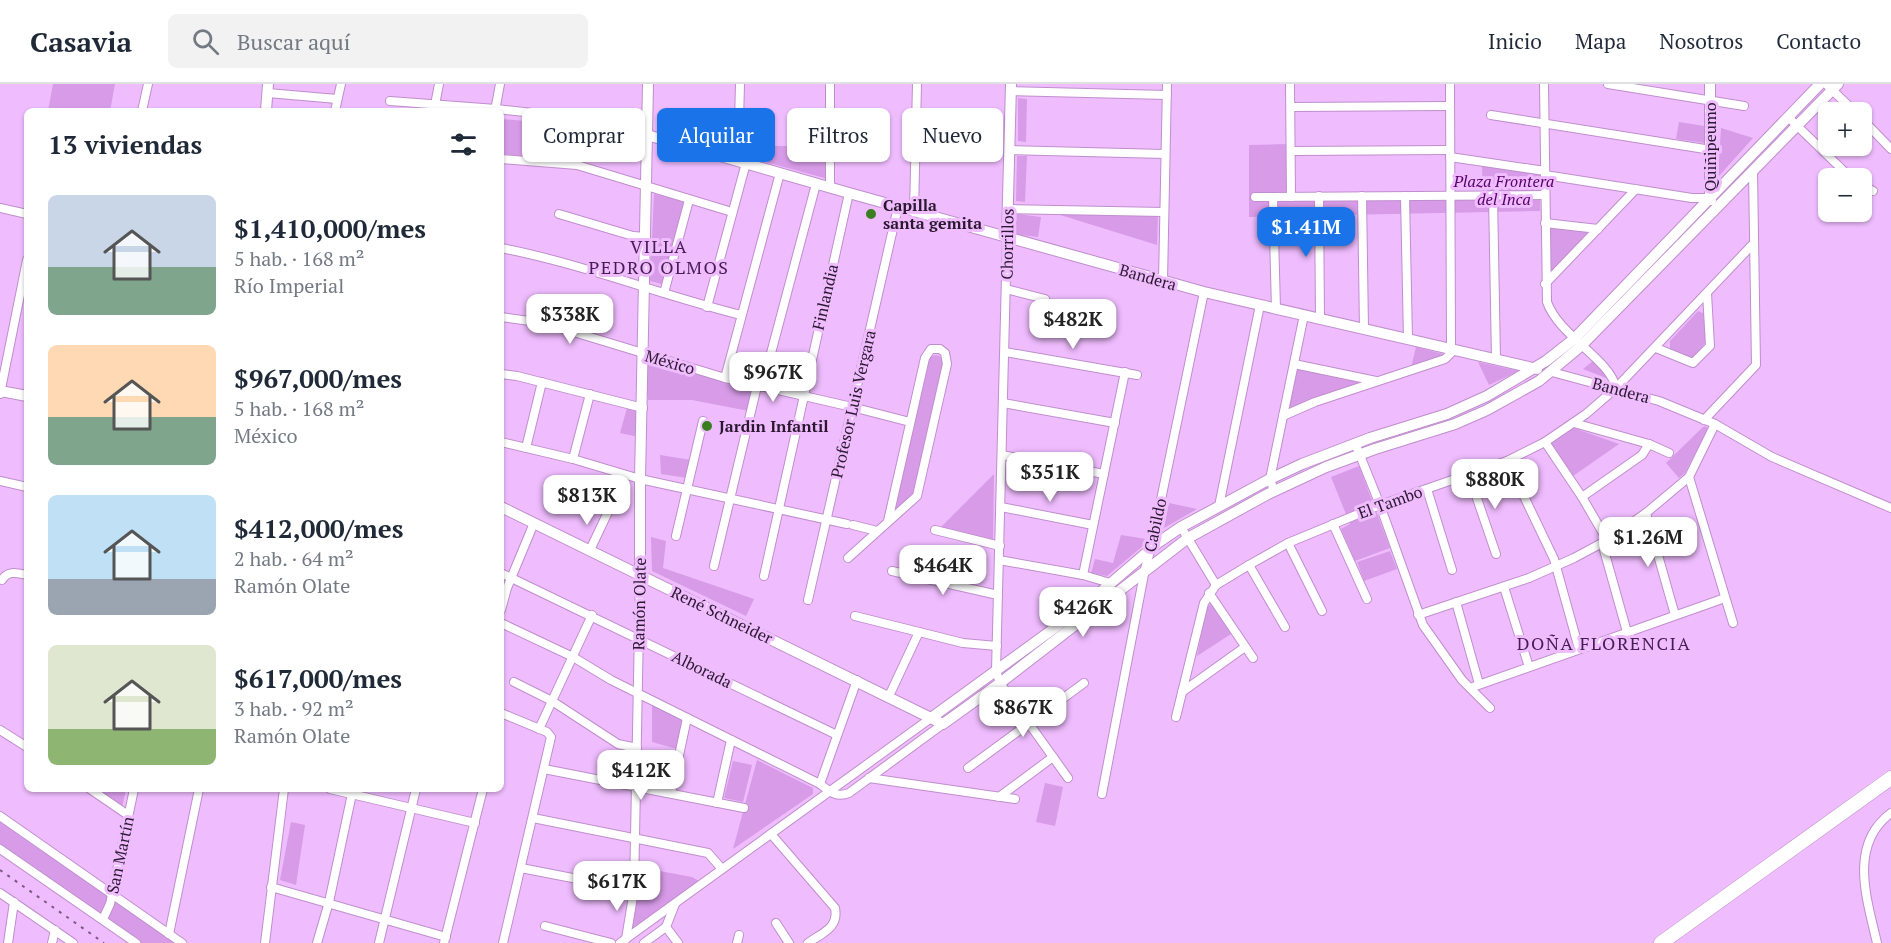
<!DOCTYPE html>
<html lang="es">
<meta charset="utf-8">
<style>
body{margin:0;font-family:"PT Serif",serif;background:#f2f2f3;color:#1f2937;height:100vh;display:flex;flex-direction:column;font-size:22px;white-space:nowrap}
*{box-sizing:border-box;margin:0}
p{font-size:20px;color:#747a83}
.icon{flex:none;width:33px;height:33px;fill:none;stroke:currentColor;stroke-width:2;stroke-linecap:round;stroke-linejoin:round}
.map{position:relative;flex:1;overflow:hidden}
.panel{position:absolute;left:24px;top:24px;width:480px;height:684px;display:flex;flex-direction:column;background:#fff;border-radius:9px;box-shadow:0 2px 4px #0004}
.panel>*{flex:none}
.banner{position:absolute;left:522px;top:24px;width:570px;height:54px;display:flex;gap:12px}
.tools{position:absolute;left:1818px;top:18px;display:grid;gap:12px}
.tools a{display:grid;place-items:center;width:54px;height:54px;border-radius:9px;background:#fff;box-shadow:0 2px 4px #0004;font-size:30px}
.price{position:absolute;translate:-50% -51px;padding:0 14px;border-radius:12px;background:#fff;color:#222;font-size:20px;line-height:39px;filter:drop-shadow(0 2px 3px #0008)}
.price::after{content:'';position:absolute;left:50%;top:36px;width:18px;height:14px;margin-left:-9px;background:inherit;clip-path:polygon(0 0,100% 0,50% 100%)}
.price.on{background:#1a73e8;color:#fff}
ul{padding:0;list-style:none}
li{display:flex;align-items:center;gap:18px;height:150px;padding:0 24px}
li span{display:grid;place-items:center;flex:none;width:168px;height:120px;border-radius:9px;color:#555}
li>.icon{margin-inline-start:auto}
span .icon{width:72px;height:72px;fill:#fffc;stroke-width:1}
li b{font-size:26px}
h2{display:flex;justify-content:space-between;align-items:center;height:72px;padding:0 24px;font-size:26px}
.pill{padding:0 21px;border-radius:9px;background:#fff;box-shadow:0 2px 4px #0004;font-size:21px;line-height:54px}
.pill.on{background:#1a73e8;color:#fff}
header{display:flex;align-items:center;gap:36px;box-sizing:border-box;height:84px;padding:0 30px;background:#fff;border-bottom:2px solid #e0e1e3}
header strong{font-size:28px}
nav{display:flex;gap:33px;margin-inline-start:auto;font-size:21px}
.search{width:420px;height:54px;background:#f2f2f3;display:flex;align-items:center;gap:15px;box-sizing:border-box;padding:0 21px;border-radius:9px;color:#747a83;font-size:22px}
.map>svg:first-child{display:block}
.green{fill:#d79be7}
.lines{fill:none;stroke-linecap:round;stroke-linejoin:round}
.minor-casing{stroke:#c08ecd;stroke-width:10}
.tertiary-casing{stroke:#c08ecd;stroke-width:12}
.primary-casing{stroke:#c08ecd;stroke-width:15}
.minor{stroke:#fff;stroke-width:8}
.tertiary{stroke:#fff;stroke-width:10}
.primary{stroke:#fff;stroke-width:14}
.rail{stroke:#7a5a83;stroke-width:2;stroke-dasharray:3 6;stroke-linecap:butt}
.poi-dot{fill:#3a7e21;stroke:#efbcfe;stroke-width:2}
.labels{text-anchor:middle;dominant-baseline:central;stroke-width:6;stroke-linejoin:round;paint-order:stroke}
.street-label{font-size:16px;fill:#2b1830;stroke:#efbcfe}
.park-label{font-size:16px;font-style:italic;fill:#58006a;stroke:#efbcfe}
.poi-label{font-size:16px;font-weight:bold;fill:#2b1830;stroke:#efbcfe;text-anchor:start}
.neighbourhood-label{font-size:18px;letter-spacing:1.5px;fill:#471c53;stroke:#efbcfe}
</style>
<header>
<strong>Casavia</strong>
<div class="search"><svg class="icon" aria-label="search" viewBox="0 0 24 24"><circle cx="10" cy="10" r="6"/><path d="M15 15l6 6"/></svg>Buscar aquí</div>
<nav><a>Inicio</a><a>Mapa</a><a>Nosotros</a><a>Contacto</a></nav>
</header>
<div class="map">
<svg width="1891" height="859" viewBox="0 0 1891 859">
<rect width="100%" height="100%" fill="#efbcfe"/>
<g class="green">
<path d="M53,0H115L110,27H48Z"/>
<path d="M1018,14L1027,15L1026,58L1018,57Z"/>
<path d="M501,35L526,37L523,72L501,70Z"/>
<path d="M1679,38L1704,42L1705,59L1676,55Z"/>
<path d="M1721,44L1753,54L1718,93Z"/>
<path d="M1287,60L1288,115L1483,114L1482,81L1540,90V127L1249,133V61Z"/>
<path d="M747,61L827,63L828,95L747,73Z"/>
<path d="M1017,72H1027L1025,118L1016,117Z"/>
<path d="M654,110L688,118L665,201L650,197Z"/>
<path d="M1054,129L1158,130L1157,161Z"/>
<path d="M1017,130L1041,133L1038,153L1015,150Z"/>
<path d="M1548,142L1593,148L1549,192Z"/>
<path d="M1698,227L1705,230L1706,258L1692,275L1670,265V257Z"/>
<path d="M1416,263L1447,271L1411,284Z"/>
<path d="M936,271L941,273L944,280L915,410L894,427L930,273Z"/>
<path d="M644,275L753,305L749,327L692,316H648Z"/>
<path d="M1593,277L1611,296L1583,285Z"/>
<path d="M1478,278L1519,287L1489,301Z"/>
<path d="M1297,283L1363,297L1289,324Z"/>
<path d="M627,324L640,327L639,353L620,349Z"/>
<path d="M1704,342L1708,344L1685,389L1679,394L1666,379Z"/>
<path d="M1574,344L1619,360L1573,392L1551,360Z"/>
<path d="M660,371L691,376L687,394L661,390Z"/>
<path d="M1359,382L1390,464L1355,477L1341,445L1350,440L1331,393Z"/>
<path d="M994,390L993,458L940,444Z"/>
<path d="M1169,419L1197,425L1164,444Z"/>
<path d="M1121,451L1146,455L1144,461L1107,492L1091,489L1095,475L1113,479Z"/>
<path d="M651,453L666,457L663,484L754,515L746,532L652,487Z"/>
<path d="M1390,467L1397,485L1364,497L1357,478Z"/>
<path d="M1212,518L1231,550L1197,572L1206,525Z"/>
<path d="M652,619L683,635L677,665L652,658Z"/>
<path d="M757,676L813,704V710L733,765Z"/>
<path d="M733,677L752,681L743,718L724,714Z"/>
<path d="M1045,699L1063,703L1055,742L1036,738Z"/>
<path d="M94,705H126L122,724Z"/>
<path d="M0,736L175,859H140L0,762Z"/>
<path d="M291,738L305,741L296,801L280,796Z"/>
<path d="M638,783L692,793L699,797L630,847L637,812Z"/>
</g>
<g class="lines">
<defs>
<g id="minor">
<path d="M1290,0L1291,113"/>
<path d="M1450,0L1451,265"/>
<path d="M1544,0L1547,218C1559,252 1610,275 1616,304"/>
<path d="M1608,0L1744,22"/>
<path d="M1826,0L1855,28"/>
<path d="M1011,7L1167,11"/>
<path d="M268,9L337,15"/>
<path d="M390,17L496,25L589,35L647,51"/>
<path d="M1291,23L1450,22"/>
<path d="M434,26L439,0"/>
<path d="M142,27L148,0"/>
<path d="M335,27L341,0"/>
<path d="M495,27L500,0"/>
<path d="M1491,31L1711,66"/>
<path d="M1788,33L1851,94"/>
<path d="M1862,35L1891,65"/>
<path d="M1009,66L1165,70"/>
<path d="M1291,67L1450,66"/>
<path d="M1450,73L1545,87"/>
<path d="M501,75L577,81L732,128"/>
<path d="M738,76L740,0"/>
<path d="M1545,91L1692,114H1710"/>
<path d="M1862,101L1873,107"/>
<path d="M830,104V0"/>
<path d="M1493,111L1496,275"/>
<path d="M1319,112L1320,235"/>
<path d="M1362,112L1364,245"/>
<path d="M1405,112L1408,255"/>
<path d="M1255,113L1545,111"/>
<path d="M1273,113L1276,225"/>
<path d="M0,124L27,130"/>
<path d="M1008,125L1164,128"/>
<path d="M914,128L917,0"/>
<path d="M559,130L633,152L646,153"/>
<path d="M1545,139L1598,145"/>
<path d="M1007,153L996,587L1000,599L1068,694"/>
<path d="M501,164C584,180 660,211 741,231"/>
<path d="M1163,197L1167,0"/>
<path d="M1545,200L1636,105"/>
<path d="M1006,205L1045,215"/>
<path d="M664,209L689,116"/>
<path d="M707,223L746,79"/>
<path d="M501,233L544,239L725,294L852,323L910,338"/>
<path d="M1656,264L1693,279L1710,262L1707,209"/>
<path d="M1005,268L1137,291"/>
<path d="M1294,280L1376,297"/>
<path d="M1552,288L1659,317L1715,340L1772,373L1891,424"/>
<path d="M501,290L517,292L643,324"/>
<path d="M725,294L780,89"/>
<path d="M762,303L816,100"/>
<path d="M0,310L27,176"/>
<path d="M1003,319L1115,339"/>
<path d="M1283,332L1315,318L1436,278L1445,275L1454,266"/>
<path d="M1704,336L1756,281L1753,87"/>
<path d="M1574,339L1649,360L1669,369"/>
<path d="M501,358L573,375L640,395L847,440"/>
<path d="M1545,358L1582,413L1607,456"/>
<path d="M1355,359L1380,421L1423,541L1462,596L1490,624"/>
<path d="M526,364L542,298"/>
<path d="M1002,371L1104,390"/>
<path d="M573,375L590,310"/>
<path d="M1507,377L1554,475L1579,565"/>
<path d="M1469,391L1496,470"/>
<path d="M1689,393L1733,539"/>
<path d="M0,397L27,403"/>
<path d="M1427,405L1452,486"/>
<path d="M1274,407L1270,395L1304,231"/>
<path d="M1582,413L1642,371L1649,360"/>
<path d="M1219,422L1260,221"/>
<path d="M1001,423L1093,441"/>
<path d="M1646,429L1675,531"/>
<path d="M1333,440L1367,515"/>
<path d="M853,441L877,447"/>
<path d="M1181,443L1216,501"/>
<path d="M935,446L1000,462"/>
<path d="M676,452L703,337"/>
<path d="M1288,459L1322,527"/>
<path d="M1602,459L1627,548"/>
<path d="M590,466L608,428"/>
<path d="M848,474L917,412L947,280L945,269L940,265H931L925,274L888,437"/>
<path d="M999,476L1083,491L1110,499"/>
<path d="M1249,481L1285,543"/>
<path d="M714,482L757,302"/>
<path d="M892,487L998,511"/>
<path d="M501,489L837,651"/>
<path d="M1083,491L1125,288"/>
<path d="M764,492L849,109"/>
<path d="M2,496C8,486 17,489 27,491"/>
<path d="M1504,503L1529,583"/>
<path d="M1209,509L1253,574"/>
<path d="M808,516L898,123"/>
<path d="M1456,518L1479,600"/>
<path d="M501,526L507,504L534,439"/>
<path d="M1418,531L1529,494L1574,474L1602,459L1646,429L1689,393L1715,340"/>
<path d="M855,532L963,559L997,562"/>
<path d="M501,539L573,573L611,596L820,700"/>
<path d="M857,596L820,700C830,708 837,714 849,709L943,640"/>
<path d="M514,598L552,617L618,660L637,664"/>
<path d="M1470,604L1725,514"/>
<path d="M1182,608L1245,563"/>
<path d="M889,612L919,548"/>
<path d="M501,629L547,648L551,653L503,859"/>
<path d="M1176,633L1204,519L1216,501L1249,481L1288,459L1380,421L1507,377L1545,358L1586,330L1616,304L1753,160"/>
<path d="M539,645L592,531"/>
<path d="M0,646L27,663"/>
<path d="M968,684L1084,599"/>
<path d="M544,685L744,724"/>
<path d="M869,694L1015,715"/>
<path d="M90,705L128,731"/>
<path d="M330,705L475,739"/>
<path d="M671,709L687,634"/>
<path d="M1102,710L1145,485L1151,464L1204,208"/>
<path d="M999,713L1053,673"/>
<path d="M717,719L731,656"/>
<path d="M0,732L182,859"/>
<path d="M533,734L708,769L722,785"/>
<path d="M771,750L835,824C839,844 822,849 808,859"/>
<path d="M0,765L136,859"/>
<path d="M521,784L634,806"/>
<path d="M271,803L446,853"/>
<path d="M0,809L73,859"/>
<path d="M103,835L110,820L134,705"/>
<path d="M776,839L789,859"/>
<path d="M545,842L611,859"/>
<path d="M666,843L678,859"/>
<path d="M169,850L199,705"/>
<path d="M626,855L634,806L640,491"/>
<path d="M8,859L14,818"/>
<path d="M52,859L55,846"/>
<path d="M265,859L284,705"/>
<path d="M317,859L329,818L353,705"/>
<path d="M379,859L416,705"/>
<path d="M444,859L483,705"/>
<path d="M620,859L931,634"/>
<path d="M644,859L666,843L675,820"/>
<path d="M737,859L739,851"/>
<path d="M1877,859C1867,815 1848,761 1891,729"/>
</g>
<g id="tertiary">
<path d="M1710,0V114L1711,116"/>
<path d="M266,27L268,0"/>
<path d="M647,51L849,109L1204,208L1537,285"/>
<path d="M1007,153L1011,0"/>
<path d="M0,307L27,312"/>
<path d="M501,423L943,640L1000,599L1188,454L1268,410L1326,383L1375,365L1455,340L1487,326L1539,297L1581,262L1838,0"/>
<path d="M640,491V395L648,0"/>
<path d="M931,634L1082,524L1159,458L1181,443L1270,395L1302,380L1370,354L1447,330L1487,312L1546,277L1574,255L1820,0"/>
</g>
<path id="primary" d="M1661,859L1891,694"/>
</defs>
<use href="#minor" class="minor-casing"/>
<use href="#tertiary" class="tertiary-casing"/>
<use href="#primary" class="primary-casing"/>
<use href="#minor" class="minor"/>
<use href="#tertiary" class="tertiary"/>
<use href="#primary" class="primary"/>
<path class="rail" d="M0,786L104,859"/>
</g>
<g class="poi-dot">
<circle cx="871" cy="130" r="6"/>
<circle cx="707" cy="342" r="6"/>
</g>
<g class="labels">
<g class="street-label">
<text transform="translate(1710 63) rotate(-90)">Quiñipeumo</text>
<text transform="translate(1007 160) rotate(-89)">Chorrillos</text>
<text transform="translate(1148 193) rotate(16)">Bandera</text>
<text transform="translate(825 213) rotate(-77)">Finlandia</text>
<text transform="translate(670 278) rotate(16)">México</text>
<text transform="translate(1621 306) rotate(15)">Bandera</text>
<text transform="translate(853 320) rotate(-77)">Profesor Luis Vergara</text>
<text transform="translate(1390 418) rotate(-20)">El Tambo</text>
<text transform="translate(1155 441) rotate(-78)">Cabildo</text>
<text transform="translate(639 520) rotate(-89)">Ramón Olate</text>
<text transform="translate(722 531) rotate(26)">René Schneider</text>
<text transform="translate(702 585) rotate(26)">Alborada</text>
<text transform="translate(120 771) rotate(-78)">San Martín</text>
</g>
<g class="park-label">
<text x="1504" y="97">Plaza Frontera<tspan x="1504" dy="18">del Inca</tspan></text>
</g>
<g class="poi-label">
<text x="883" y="121">Capilla<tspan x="883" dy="18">santa gemita</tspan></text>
<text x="719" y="342">Jardin Infantil</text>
</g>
<g class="neighbourhood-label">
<text x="659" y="162">VILLA<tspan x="659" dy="21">PEDRO OLMOS</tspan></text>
<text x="1604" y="559">DOÑA FLORENCIA</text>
</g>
</g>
</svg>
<div class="tools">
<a>+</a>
<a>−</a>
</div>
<b class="price on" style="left:1306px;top:174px">$1.41M</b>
<b class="price" style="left:570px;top:261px">$338K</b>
<b class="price" style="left:1073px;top:266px">$482K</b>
<b class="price" style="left:773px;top:319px">$967K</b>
<b class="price" style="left:1050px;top:419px">$351K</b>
<b class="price" style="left:1495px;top:426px">$880K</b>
<b class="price" style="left:587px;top:442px">$813K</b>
<b class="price" style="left:1648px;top:484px">$1.26M</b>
<b class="price" style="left:943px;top:512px">$464K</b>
<b class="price" style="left:1083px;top:554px">$426K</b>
<b class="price" style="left:1023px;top:654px">$867K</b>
<b class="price" style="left:641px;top:717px">$412K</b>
<b class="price" style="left:617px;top:828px">$617K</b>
<div class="banner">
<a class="pill">Comprar</a>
<a class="pill on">Alquilar</a>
<a class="pill">Filtros</a>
<a class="pill">Nuevo</a>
</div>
<section class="panel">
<h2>13 viviendas<svg class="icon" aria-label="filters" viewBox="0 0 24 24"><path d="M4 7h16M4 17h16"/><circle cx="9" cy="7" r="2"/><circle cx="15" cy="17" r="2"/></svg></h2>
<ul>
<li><span style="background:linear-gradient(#c9d6e8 60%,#7fa58c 0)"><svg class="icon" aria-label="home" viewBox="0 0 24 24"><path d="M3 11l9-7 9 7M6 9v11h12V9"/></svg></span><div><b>$1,410,000/mes</b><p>5 hab. · 168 m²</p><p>Río Imperial</p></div></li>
<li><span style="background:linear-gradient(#ffd9b3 60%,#7fa58c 0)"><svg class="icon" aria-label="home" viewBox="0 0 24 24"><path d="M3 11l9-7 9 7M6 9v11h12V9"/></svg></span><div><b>$967,000/mes</b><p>5 hab. · 168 m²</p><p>México</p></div></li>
<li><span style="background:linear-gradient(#bfe0f5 70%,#9aa5b1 0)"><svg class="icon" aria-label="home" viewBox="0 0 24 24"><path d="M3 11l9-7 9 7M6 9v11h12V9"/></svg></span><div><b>$412,000/mes</b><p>2 hab. · 64 m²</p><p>Ramón Olate</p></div></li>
<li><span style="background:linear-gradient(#dfe7d0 70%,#8fb573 0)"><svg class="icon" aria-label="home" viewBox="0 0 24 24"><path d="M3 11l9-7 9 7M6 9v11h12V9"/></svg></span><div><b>$617,000/mes</b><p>3 hab. · 92 m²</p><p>Ramón Olate</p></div></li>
</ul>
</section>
</div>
